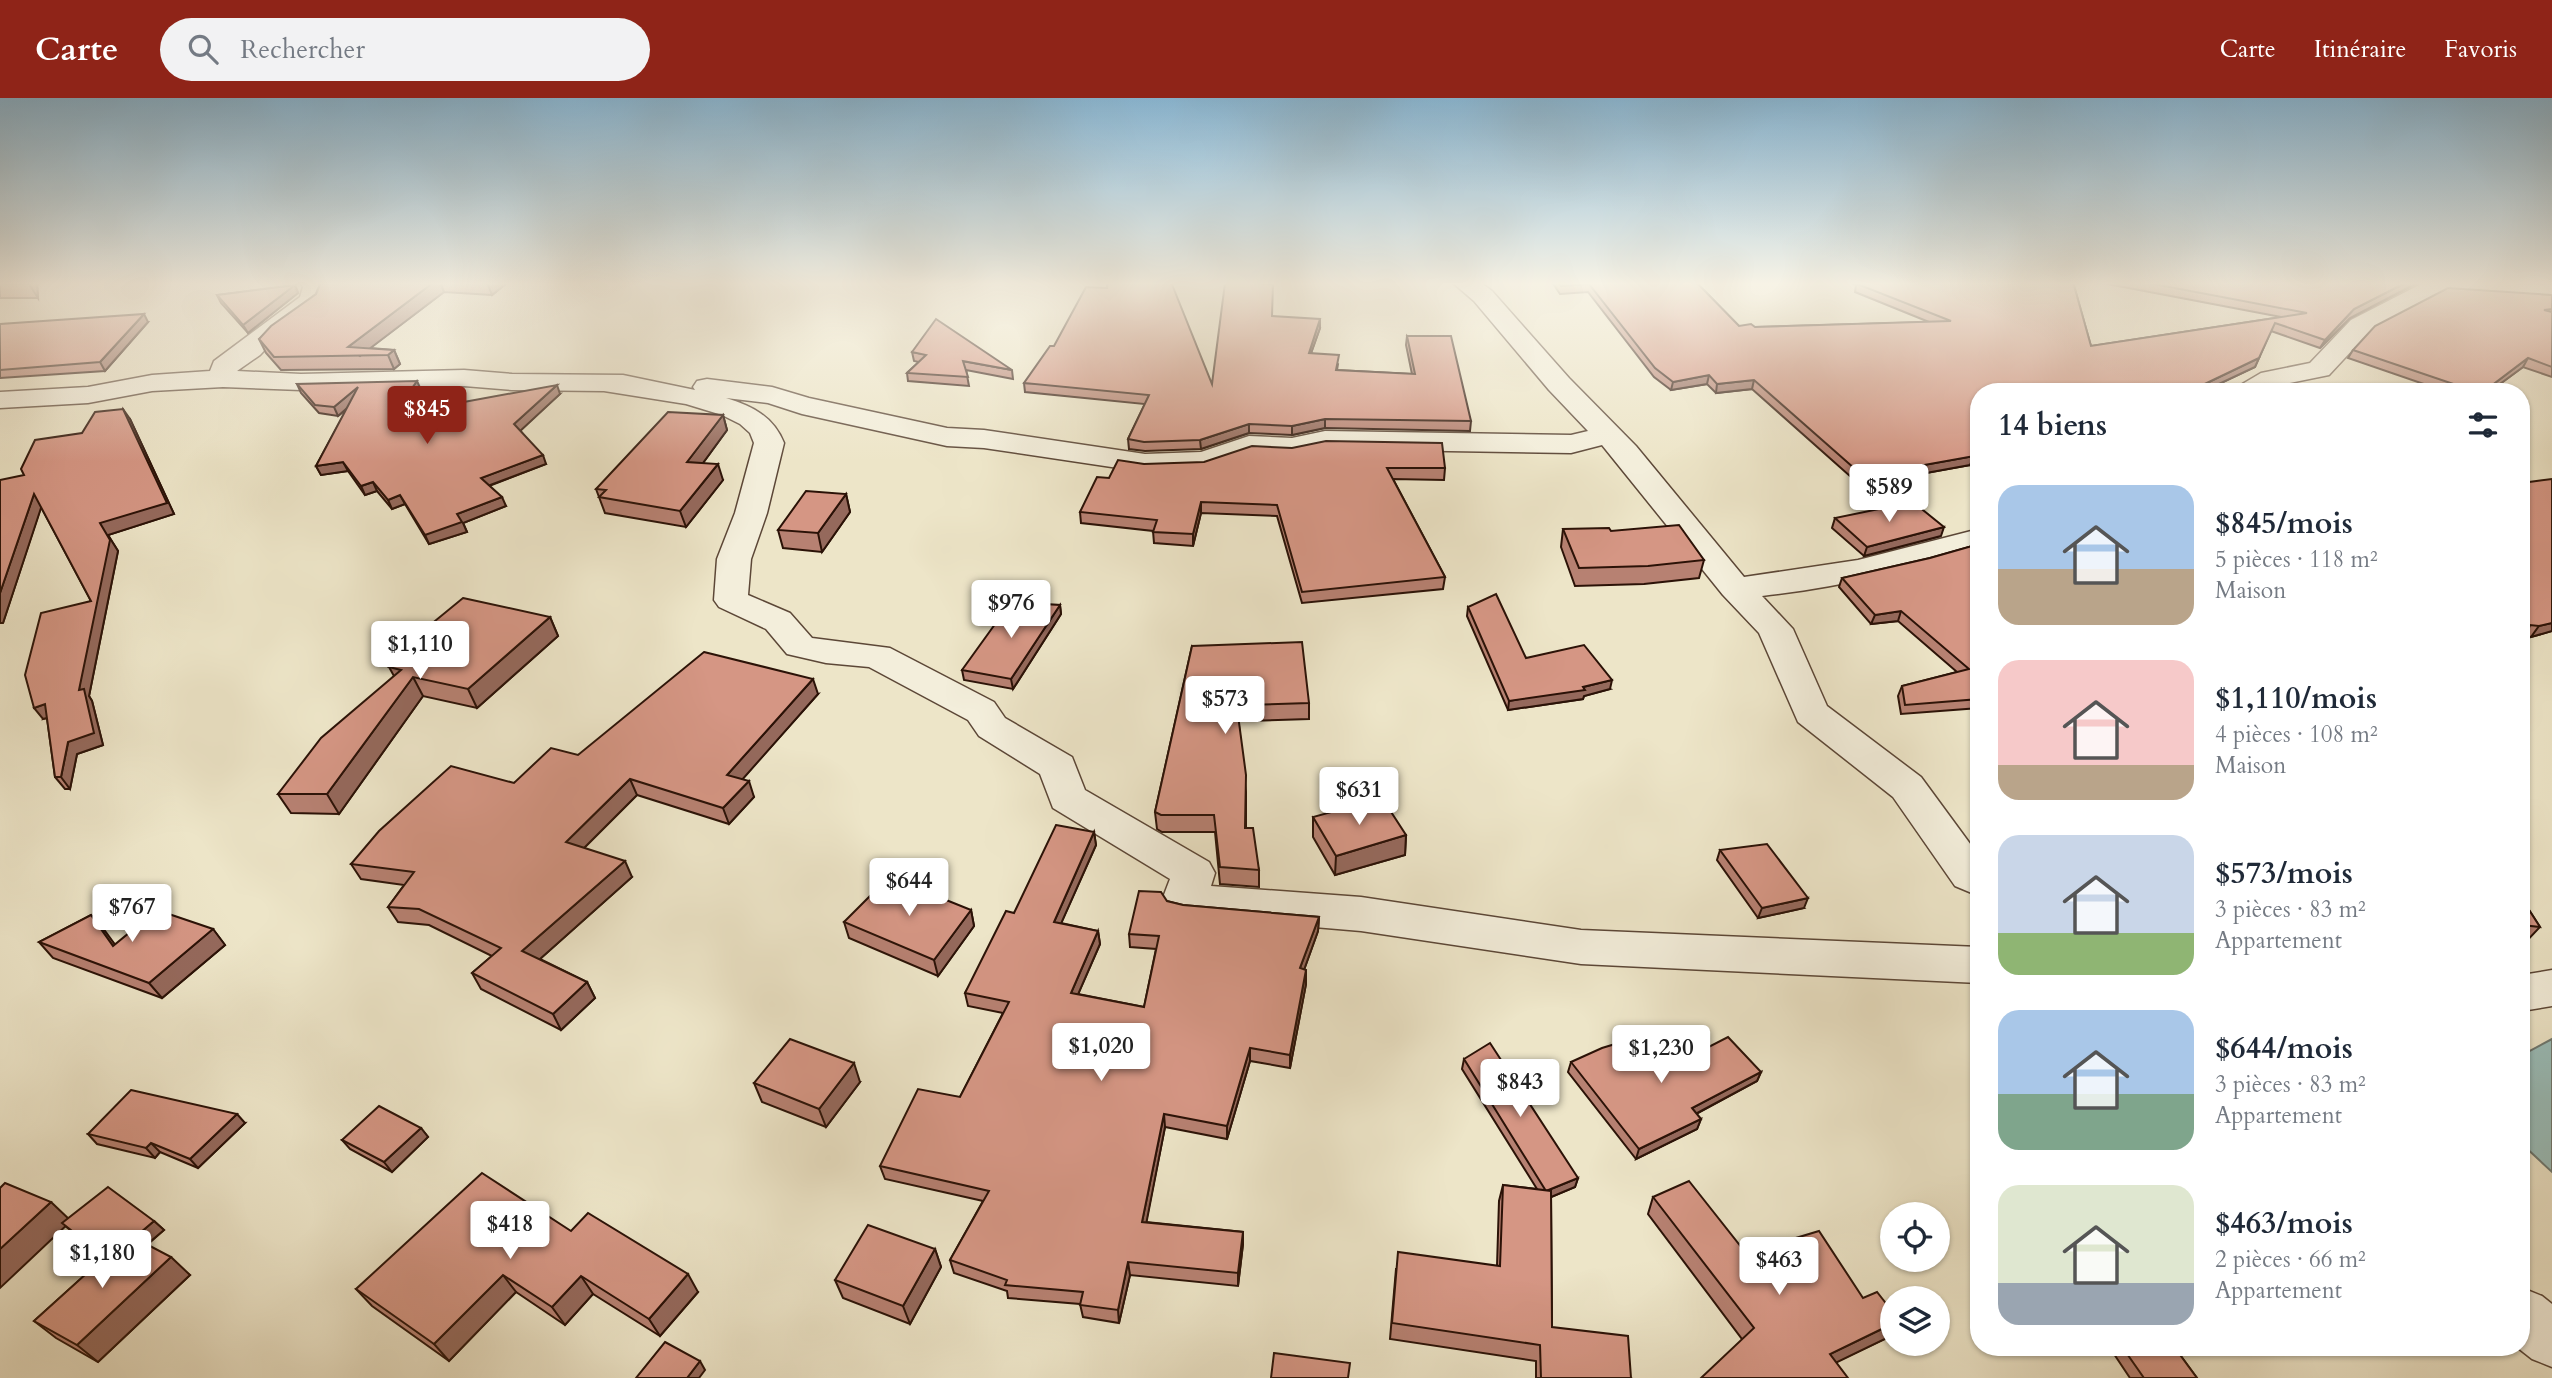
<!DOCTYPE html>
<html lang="fr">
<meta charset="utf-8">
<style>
body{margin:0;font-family:Cardo,serif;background:#f2f2f3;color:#1f2937;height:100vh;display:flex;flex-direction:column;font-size:26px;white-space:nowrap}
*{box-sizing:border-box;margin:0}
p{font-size:23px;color:#747a83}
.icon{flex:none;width:38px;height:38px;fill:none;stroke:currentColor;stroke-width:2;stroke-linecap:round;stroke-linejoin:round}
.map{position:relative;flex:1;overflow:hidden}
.drawer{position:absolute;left:1970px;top:285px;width:560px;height:973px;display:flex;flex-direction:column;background:#fff;border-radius:28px;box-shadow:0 2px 5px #0004}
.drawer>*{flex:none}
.fabs{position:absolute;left:1880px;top:1104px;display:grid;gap:14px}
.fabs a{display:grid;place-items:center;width:70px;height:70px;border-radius:50%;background:#fff;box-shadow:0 2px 5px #0004;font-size:35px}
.price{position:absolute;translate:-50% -60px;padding:0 16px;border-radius:7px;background:#fff;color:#222;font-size:23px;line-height:46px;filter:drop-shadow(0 2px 4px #0008)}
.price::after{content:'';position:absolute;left:50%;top:42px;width:21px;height:16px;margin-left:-10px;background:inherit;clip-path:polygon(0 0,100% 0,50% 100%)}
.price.active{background:#8f2418;color:#fff}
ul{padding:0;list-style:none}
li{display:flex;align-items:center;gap:21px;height:175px;padding:0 28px}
li span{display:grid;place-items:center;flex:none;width:196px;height:140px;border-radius:21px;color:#555}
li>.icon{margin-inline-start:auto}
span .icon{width:84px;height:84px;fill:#fffc;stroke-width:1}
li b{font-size:30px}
h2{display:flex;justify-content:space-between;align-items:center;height:84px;padding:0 28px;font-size:30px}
header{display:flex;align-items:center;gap:42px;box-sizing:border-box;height:98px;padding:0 35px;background:#8f2418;color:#fff}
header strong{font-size:33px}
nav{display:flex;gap:38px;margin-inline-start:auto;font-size:24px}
.search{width:490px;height:63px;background:#f2f2f3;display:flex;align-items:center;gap:18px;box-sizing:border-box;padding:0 24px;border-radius:38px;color:#747a83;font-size:26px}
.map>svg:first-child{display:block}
.water{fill:#9abeba;stroke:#6e7972;stroke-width:2}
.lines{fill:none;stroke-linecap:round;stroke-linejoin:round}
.minor-casing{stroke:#5c4737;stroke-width:3}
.minor{fill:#f3eedb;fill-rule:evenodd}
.wall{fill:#b78172;stroke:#2b1207;stroke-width:2}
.shaded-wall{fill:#95695c;stroke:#2b1207;stroke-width:2}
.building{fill:#d59684;stroke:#2b1207;stroke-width:2}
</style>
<header>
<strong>Carte</strong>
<div class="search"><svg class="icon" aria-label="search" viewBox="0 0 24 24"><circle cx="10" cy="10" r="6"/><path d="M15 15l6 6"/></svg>Rechercher</div>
<nav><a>Carte</a><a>Itinéraire</a><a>Favoris</a></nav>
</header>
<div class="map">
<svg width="2552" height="1280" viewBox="0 0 2552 1280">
<rect width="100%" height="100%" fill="#ede5c8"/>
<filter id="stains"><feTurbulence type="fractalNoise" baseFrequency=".00286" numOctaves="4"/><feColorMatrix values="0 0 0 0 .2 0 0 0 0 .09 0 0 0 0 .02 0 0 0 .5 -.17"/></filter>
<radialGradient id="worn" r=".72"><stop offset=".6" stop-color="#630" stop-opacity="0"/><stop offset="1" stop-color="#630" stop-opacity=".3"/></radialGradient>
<path class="water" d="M2552,941V1074L2522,1046V957Z"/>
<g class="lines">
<defs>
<g id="minor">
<path d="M300,184H325L328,189L320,208L276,240L260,257L237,273L301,276L464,272L512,276L623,277L695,292L693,289L697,283L707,281L772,289L809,300L947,330L984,332L1145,356L1201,354L1249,338L1292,340L1325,333L1571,337L1588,333L1549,292L1474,203L1452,184H1480L1492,193L1569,280L1636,348L1744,479L1858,462L1979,431V451C1908,473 1835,490 1762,498L1793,531L1827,608L1921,679L1979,758V798L1955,788L1893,699L1798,624L1759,535L1723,497L1602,347L1571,355L1325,351L1292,358L1252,356L1204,372L1145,374L984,350L947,348L802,316L768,305L726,300C752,308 773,318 784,345L767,415L751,461L748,497L790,515L812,540L890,550L994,604L1005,620L1072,659L1085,692L1209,764L1215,775L1211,788L1361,799L1581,832L1979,849V885L1581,866L1361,833L1184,818L1169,814L1162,802L1170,781L1053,710L1040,676L979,638L968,622L869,569L826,565L787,556L766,531L719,509L714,502L717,461L735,415L754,345L750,335L740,326L722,317L686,306L604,293L512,292L464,288L301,292L223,289L152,293L88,305L0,310V294L88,289L152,277L210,273L214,263L300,199L303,189Z"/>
<path d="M2425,184L2552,187V203L2443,195L2369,234L2329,277L2280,287L2269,294H2235L2239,288L2261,275L2310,265L2351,222Z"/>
<path d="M2552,872V908L2522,913V877Z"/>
<path d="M2522,1190L2542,1198L2552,1206V1269L2532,1261L2518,1250H2522Z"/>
</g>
</defs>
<use href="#minor" class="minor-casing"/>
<use href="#minor" class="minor"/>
</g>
<g class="wall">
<path d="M0,184H37L38,200H0Z"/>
<path d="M321,184H508L492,197L444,194L370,250L394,252L400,266L394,271L281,272L266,255L259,241L316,196Z"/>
<path d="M1552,184H1696L1739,228L1755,229L1929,224L1855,194L1856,187L1849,184H2073L2091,248L2281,219L2097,184H2419L2350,220L2320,250L2271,233L2255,269L2202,294H1979V370L1976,371L1970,367L1860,387L1752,291L1716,295L1707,286L1671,292L1654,279L1588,194L1560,196Z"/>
<path d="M295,187L298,195L248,235L221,205L217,197Z"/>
<path d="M2552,197V279L2523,269L2489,294H2447L2348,260L2353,252Z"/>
<path d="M1272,218L1320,230L1311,255L1338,266L1337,272L1412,276L1406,247L1407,238L1471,323L1470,333L1325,330L1292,337L1249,335L1201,351L1145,353L1129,351L1128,341L1145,306L1025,294L1024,285L1212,286Z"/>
<path d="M148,224L105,273L0,280V226Z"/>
<path d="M912,254L1012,272L1013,281L966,272L969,288L908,283L907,275L919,264L914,263Z"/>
<path d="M297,286L421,292L405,315L560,296L520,332L546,366L489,388L506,408L463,425L467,434L429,446L405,406L392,411L377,393L365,397L348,373L321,377L316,368L347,311L338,318L319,315L301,295Z"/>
<path d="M723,317L727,332L703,365L723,382L686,429L605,415L596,391Z"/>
<path d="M130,321L174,416L108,437L118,453L89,598L92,603L103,647L77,656L70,691H65L55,679L47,620L43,621L91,503L41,409L3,525L24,377L82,335Z"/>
<path d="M1144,366L1445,370L1444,382L1393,381L1445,479L1443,491L1302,505L1277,418L1201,415L1193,448L1154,445L1153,433L1081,425L1080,414L1109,380Z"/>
<path d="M2552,381V533L2531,539L2526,538Z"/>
<path d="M846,396L850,414L822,454L783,450L778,432Z"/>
<path d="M1835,420L1941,438L1864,458L1832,430Z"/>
<path d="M1563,431L1611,433L1704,462L1699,480L1644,486L1575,488L1561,449Z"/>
<path d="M1979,446V610L1901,616L1898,598L1902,588L1957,574L1898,523L1871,526L1839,489L1842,480L1930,460Z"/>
<path d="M1060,507L1061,516L1013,591L964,582L962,572Z"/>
<path d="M1468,509L1526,560L1610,591L1584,598L1583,601L1508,612L1467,518Z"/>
<path d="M550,519L558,538L477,610L423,598L339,716L291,715L278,696L394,578L389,569L427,537L424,532Z"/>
<path d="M1192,548L1309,605V621L1246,623L1237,608L1246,694V730L1259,772V789L1220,786L1215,734H1162L1157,731L1155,714Z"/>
<path d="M818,596L742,681L754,699L729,726L637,697L584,750L632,779L540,861L587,884L595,900L561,932L481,891L472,875L492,858L429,827L398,824L388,809L404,787L361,781L351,766L514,685L578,657Z"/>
<path d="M1313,719L1406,737L1405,757L1335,777L1313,739Z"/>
<path d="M1094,734L1096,747L1061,825L1098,833L1100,846L1078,896L1144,909L1156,851L1130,849L1129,836L1167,803L1183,807L1319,819L1318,833L1304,872L1306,886L1290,970L1250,963L1227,1041L1165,1029L1146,1124L1243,1134V1146L1238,1188L1130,1177L1119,1225L1083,1219L1080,1206L1008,1200L1007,1193L954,1175L950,1162L983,1103L885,1081L880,1068L960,999L1003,915L968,908L965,895L1014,815Z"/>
<path d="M1720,752L1804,810L1758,820L1717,762Z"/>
<path d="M2522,801L2540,829L2522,848Z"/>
<path d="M971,812L974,828L938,878L849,840L844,824Z"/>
<path d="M91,817L115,847L213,831L225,847L162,900L53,860L39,844Z"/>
<path d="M1464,961L1578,1080L1575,1089L1551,1099L1552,1229L1631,1280H1536V1263L1390,1241L1396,1171L1497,1168L1499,1103L1503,1087L1537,1091L1462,971Z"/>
<path d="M1571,964L1662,973L1761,974L1757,983L1696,1016L1701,1021L1697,1031L1636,1061L1568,974Z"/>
<path d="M860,984L826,1029L762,1004L754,985Z"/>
<path d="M245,1025L198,1070L160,1054L155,1060L97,1046L88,1036Z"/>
<path d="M421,1030L428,1039L392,1074L350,1051L342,1042Z"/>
<path d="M1653,1099L1746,1155L1889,1239L1836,1264L1742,1241L1648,1116Z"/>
<path d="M68,1120L154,1123L164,1132L147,1147L190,1177L98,1264L56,1240L34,1223L105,1159L65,1128Z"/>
<path d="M571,1133L698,1194L660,1238L593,1196L565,1227L516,1194L449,1263L372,1208L356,1191Z"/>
<path d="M935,1151L941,1169L910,1226L843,1200L835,1182Z"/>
<path d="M2110,1250H2175L2197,1280H2130Z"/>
</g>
<g class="shaded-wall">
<path d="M29,184H37L38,200L29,186Z"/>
<path d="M434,184H440L444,194L360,258L348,249Z"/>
<path d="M487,184H508L492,197Z"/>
<path d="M2407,184H2419L2350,220L2320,250L2325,242L2354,211Z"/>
<path d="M295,187L298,195L248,235L243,227Z"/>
<path d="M144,216L148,224L105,273L100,264Z"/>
<path d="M1320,221V230L1308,264L1309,255Z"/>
<path d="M394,252L400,266L394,271L388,257Z"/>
<path d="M2259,260L2255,269L2202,294H2188Z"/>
<path d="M2528,260L2523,269L2489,294H2483Z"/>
<path d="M1709,277L1707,286L1671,292L1673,284Z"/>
<path d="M1754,282L1752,291L1716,295L1717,286Z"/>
<path d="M417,283L421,292L397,326L393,317Z"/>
<path d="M557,287L560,296L518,335L514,326Z"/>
<path d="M358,289L362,297L338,318L334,309Z"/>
<path d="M123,311L130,321L174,416L108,437L118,453L89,598L92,603L103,647L77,656L70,691L61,679L79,592L100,425Z"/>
<path d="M723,317L727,332L692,380L687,364Z"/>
<path d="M1325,321V330L1292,337V328Z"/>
<path d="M1249,326V335L1201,351L1200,342Z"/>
<path d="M543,357L546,366L485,389L481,380Z"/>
<path d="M1974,358L1970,367L1860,387L1863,378Z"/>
<path d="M343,364L348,373L321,377L316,368Z"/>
<path d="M718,366L723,382L686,429L680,413Z"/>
<path d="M373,384L377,393L365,397L361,388Z"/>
<path d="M34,396L42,407L3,525H0V495Z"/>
<path d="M846,396L850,414L822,454L818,435Z"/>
<path d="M400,397L405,406L392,411L388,402Z"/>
<path d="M502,399L506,408L463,425L467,434L429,446L425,437L457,416Z"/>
<path d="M1201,404V415L1193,448V436Z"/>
<path d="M1944,429L1941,438L1864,458L1867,449Z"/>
<path d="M1060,507L1061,516L1013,591L1011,581Z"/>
<path d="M1901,513L1898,523L1871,526L1875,517Z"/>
<path d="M550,519L558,538L477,610L468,591Z"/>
<path d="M2552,525V533L2531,539L2539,528Z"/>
<path d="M413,579L423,598L339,716L327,696Z"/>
<path d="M813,581L818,596L733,692L727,677Z"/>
<path d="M1612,582L1610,591L1584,598L1583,601L1508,612L1509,603L1583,589Z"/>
<path d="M45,606L55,618L43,621L34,610Z"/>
<path d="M630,681L637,697L574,760L566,744Z"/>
<path d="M749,683L754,699L729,726L723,710Z"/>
<path d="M1094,734L1096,747L1056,837L1054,824Z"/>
<path d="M1406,737L1405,757L1335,777L1336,758Z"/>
<path d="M625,763L632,779L531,869L522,853Z"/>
<path d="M1808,800L1804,810L1758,820L1762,810Z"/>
<path d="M971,812L974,828L938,878L934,862Z"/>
<path d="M91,817L105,833L127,863L113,848Z"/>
<path d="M1319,819L1318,833L1300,883V870Z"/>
<path d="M213,831L225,847L162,900L149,885Z"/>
<path d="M1098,833L1100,846L1073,908L1071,895Z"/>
<path d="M1306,872V886L1290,970V957Z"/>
<path d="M587,884L595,900L561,932L553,916Z"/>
<path d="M1250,950V963L1227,1041V1028Z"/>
<path d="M854,965L860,984L826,1029L819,1011Z"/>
<path d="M1761,974L1757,983L1688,1020L1692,1010Z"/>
<path d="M237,1016L245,1025L198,1070L190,1061Z"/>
<path d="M1164,1016L1165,1029L1144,1137L1142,1124Z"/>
<path d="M1701,1021L1697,1031L1636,1061L1639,1051Z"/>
<path d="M421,1030L428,1039L392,1074L384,1064Z"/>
<path d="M151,1045L160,1054L155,1060L146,1050Z"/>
<path d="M1578,1080L1575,1089L1544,1102L1546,1093Z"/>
<path d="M51,1104L71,1123L0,1190V1151Z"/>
<path d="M154,1123L164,1132L119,1170L109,1161Z"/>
<path d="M1243,1134V1146L1238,1188V1175Z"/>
<path d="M935,1151L941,1169L910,1226L903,1208Z"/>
<path d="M171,1159L190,1177L98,1264L77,1247Z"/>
<path d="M1128,1164L1130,1177L1119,1225L1118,1212Z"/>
<path d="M688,1176L698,1194L660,1238L649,1221Z"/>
<path d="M503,1177L516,1194L449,1263L434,1246Z"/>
<path d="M581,1178L593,1196L565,1227L552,1209Z"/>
<path d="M1892,1226V1234L1889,1239L1821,1272L1830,1256Z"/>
<path d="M700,1263L705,1272L699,1280H687Z"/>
</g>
<g class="building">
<rect x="0" y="184" width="29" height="2"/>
<path d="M321,184H434L348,249L394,252L388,257L274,259L259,241L271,228L316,196Z"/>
<path d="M1107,184H1171L1212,286L1225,185L1273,186L1272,218L1320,221L1309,255L1339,257L1336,272L1415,276L1407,238H1451L1471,323L1325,321L1292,328L1249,326L1200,342L1144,344L1128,341L1149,297L1024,285L1050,248H1054L1086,189L1107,190Z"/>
<path d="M1559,184H1696L1739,228L1751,226L1755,229L1951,223L1857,186L1861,184H2073L2091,248L2307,215L2143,184H2407L2354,211L2325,242L2275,225L2259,260L2188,294H1979V362L1974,358L1863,378L1754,282L1717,286L1709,277L1673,284L1655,270L1589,186L1561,188Z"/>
<path d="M295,187L243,227L217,197Z"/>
<path d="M2448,190L2552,197V211L2544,212L2552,214V269L2528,260L2483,294H2477L2353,252L2375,228Z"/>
<path d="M144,216L100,264L0,272V226Z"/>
<path d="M936,221L1012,272L963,263L968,279L907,275L926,257L912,254Z"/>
<path d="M417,283L393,317L557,287L514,326L543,357L481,380L502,399L457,416L462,424L425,437L400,397L388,402L373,384L361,388L343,364L316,368L358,289L334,309L315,307L297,286Z"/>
<path d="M123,311L167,405L100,425L110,442L79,592L84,591L94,635L68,644L61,679H55L45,606L34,610L25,577L41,515L91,503L34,396L0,495V382L24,377L21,371L35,342L82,335L95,314Z"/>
<path d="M668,314L723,317L687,364L718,366L680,413L599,399L606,392L596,391Z"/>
<path d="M1326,343L1442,345L1445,370H1387L1445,479L1302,494L1277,407L1201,404L1193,436L1153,434L1157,422L1080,414L1097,379L1109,380L1118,362L1144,366L1204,364L1252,348L1292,350Z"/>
<path d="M2552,381V525L2539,528L2530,527L2522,551V385Z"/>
<path d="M806,393L846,396L818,435L778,432Z"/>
<path d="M1913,404L1944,429L1867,449L1835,420Z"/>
<path d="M1679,427L1704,462L1648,468L1579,470L1563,431L1609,430L1611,433Z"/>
<path d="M1979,446V601L1905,607L1902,588L1969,571L1901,513L1875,517L1842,480L1930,460Z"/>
<path d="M1496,496L1526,560L1584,547L1612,582L1583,589L1585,592L1509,603L1468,509Z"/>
<path d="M463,500L550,519L468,591L413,579L327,696H278L321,640L401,572L389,569L431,534L424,532Z"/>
<path d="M1011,504L1060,507L1011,581L962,572Z"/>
<path d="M1302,544L1309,605L1246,607L1234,587L1246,677L1245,730H1253L1259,772L1220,769L1214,717H1161L1155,714L1192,548Z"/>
<path d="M704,554L813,581L727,677L749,683L723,710L630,681L566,744L625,763L522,853L587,884L553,916L472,875L501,850L419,811L388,809L414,774L351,766L379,733L451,668L514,685L551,650L578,657Z"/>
<path d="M1382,700L1406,737L1336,758L1313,719Z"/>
<path d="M1056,727L1094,734L1054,824L1098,833L1071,895L1144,909L1159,838L1129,836L1139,793L1161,794L1167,803L1183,807L1319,819L1300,870L1306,872L1290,957L1250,950L1227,1028L1164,1016L1142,1124L1243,1134L1238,1175L1128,1164L1118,1212L1080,1207L1083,1194L1005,1187L1007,1182L950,1162L989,1093L880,1068L918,991L960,999L1009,904L965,895L1006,813L1014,815Z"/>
<path d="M1767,746L1808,800L1762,810L1720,752Z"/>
<path d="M889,779L971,812L934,862L844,824Z"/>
<path d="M2522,801L2540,829L2522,827Z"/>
<path d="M157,812L213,831L149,885L39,844L91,817L113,848Z"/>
<path d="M1728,939L1761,974L1692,1010L1701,1021L1639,1051L1571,964L1602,950L1635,940L1662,973Z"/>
<path d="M790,941L854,965L819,1011L754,985Z"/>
<path d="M1490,945L1578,1080L1546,1093L1464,961Z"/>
<path d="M131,992L237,1016L190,1061L151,1045L146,1050L88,1036Z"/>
<path d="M379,1008L421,1030L384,1064L342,1042Z"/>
<path d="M482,1075L571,1133L588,1115L688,1176L649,1221L581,1178L552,1209L503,1177L434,1246L356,1191Z"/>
<path d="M1689,1083L1746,1155L1819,1133L1863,1200L1877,1194L1892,1213V1226L1830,1256L1848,1280H1701L1754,1230L1653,1099Z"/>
<path d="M5,1085L51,1104L0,1151V1090Z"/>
<path d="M1503,1087L1551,1093L1552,1229L1628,1238L1631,1280H1541L1540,1247L1392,1225L1398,1154L1500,1168Z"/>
<path d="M108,1089L154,1123L134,1140L129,1137L105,1159L62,1125Z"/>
<path d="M868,1127L935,1151L903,1208L835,1182Z"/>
<path d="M129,1137L171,1159L77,1247L34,1223Z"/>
<path d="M665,1244L700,1263L687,1280H636Z"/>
<path d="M2123,1250H2175L2197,1280H2144Z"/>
<path d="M1274,1255L1350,1265L1348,1280H1271Z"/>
</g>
<linearGradient id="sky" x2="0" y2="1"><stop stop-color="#89b8d6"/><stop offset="0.51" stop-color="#f7f3e6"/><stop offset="1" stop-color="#f7f3e6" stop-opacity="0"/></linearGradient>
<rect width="2552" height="364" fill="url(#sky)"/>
<rect width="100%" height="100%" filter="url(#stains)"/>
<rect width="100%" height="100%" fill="url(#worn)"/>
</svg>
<div class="fabs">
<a><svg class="icon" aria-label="locate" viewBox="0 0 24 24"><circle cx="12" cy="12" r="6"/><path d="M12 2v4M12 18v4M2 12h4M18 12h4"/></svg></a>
<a><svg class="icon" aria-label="layers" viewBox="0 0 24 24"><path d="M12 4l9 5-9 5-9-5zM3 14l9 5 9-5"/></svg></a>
</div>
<b class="price active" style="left:427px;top:348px">$845</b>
<b class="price" style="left:1889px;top:426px">$589</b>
<b class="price" style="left:1011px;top:542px">$976</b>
<b class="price" style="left:420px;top:583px">$1,110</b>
<b class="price" style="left:1225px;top:638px">$573</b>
<b class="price" style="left:1359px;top:729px">$631</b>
<b class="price" style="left:909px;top:820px">$644</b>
<b class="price" style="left:132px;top:846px">$767</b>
<b class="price" style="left:1101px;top:985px">$1,020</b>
<b class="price" style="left:1661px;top:987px">$1,230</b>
<b class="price" style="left:1520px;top:1021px">$843</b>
<b class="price" style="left:510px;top:1163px">$418</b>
<b class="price" style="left:102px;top:1192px">$1,180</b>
<b class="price" style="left:1779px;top:1199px">$463</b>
<section class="drawer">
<h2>14 biens<svg class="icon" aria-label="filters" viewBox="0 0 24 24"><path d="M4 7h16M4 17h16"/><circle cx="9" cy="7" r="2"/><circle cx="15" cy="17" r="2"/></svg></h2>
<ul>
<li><span style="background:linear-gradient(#a9c7e8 60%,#b9a48a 0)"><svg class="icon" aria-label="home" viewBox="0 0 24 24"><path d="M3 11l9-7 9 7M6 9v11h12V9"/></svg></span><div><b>$845/mois</b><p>5 pièces · 118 m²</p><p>Maison</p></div></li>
<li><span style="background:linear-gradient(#f6c9c9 75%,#b9a48a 0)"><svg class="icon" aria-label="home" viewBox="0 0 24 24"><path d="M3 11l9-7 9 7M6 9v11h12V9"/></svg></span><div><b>$1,110/mois</b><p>4 pièces · 108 m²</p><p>Maison</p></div></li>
<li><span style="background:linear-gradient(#c9d6e8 70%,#8fb573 0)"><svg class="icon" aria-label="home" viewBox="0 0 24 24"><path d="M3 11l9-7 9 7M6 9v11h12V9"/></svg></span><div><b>$573/mois</b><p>3 pièces · 83 m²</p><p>Appartement</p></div></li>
<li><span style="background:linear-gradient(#a9c7e8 60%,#7fa58c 0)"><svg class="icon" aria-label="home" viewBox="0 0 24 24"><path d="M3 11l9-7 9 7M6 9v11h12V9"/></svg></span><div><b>$644/mois</b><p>3 pièces · 83 m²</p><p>Appartement</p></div></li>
<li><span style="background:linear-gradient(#dfe7d0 70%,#9aa5b1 0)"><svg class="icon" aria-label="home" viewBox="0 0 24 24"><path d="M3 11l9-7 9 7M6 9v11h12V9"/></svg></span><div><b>$463/mois</b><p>2 pièces · 66 m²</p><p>Appartement</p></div></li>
</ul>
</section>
</div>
